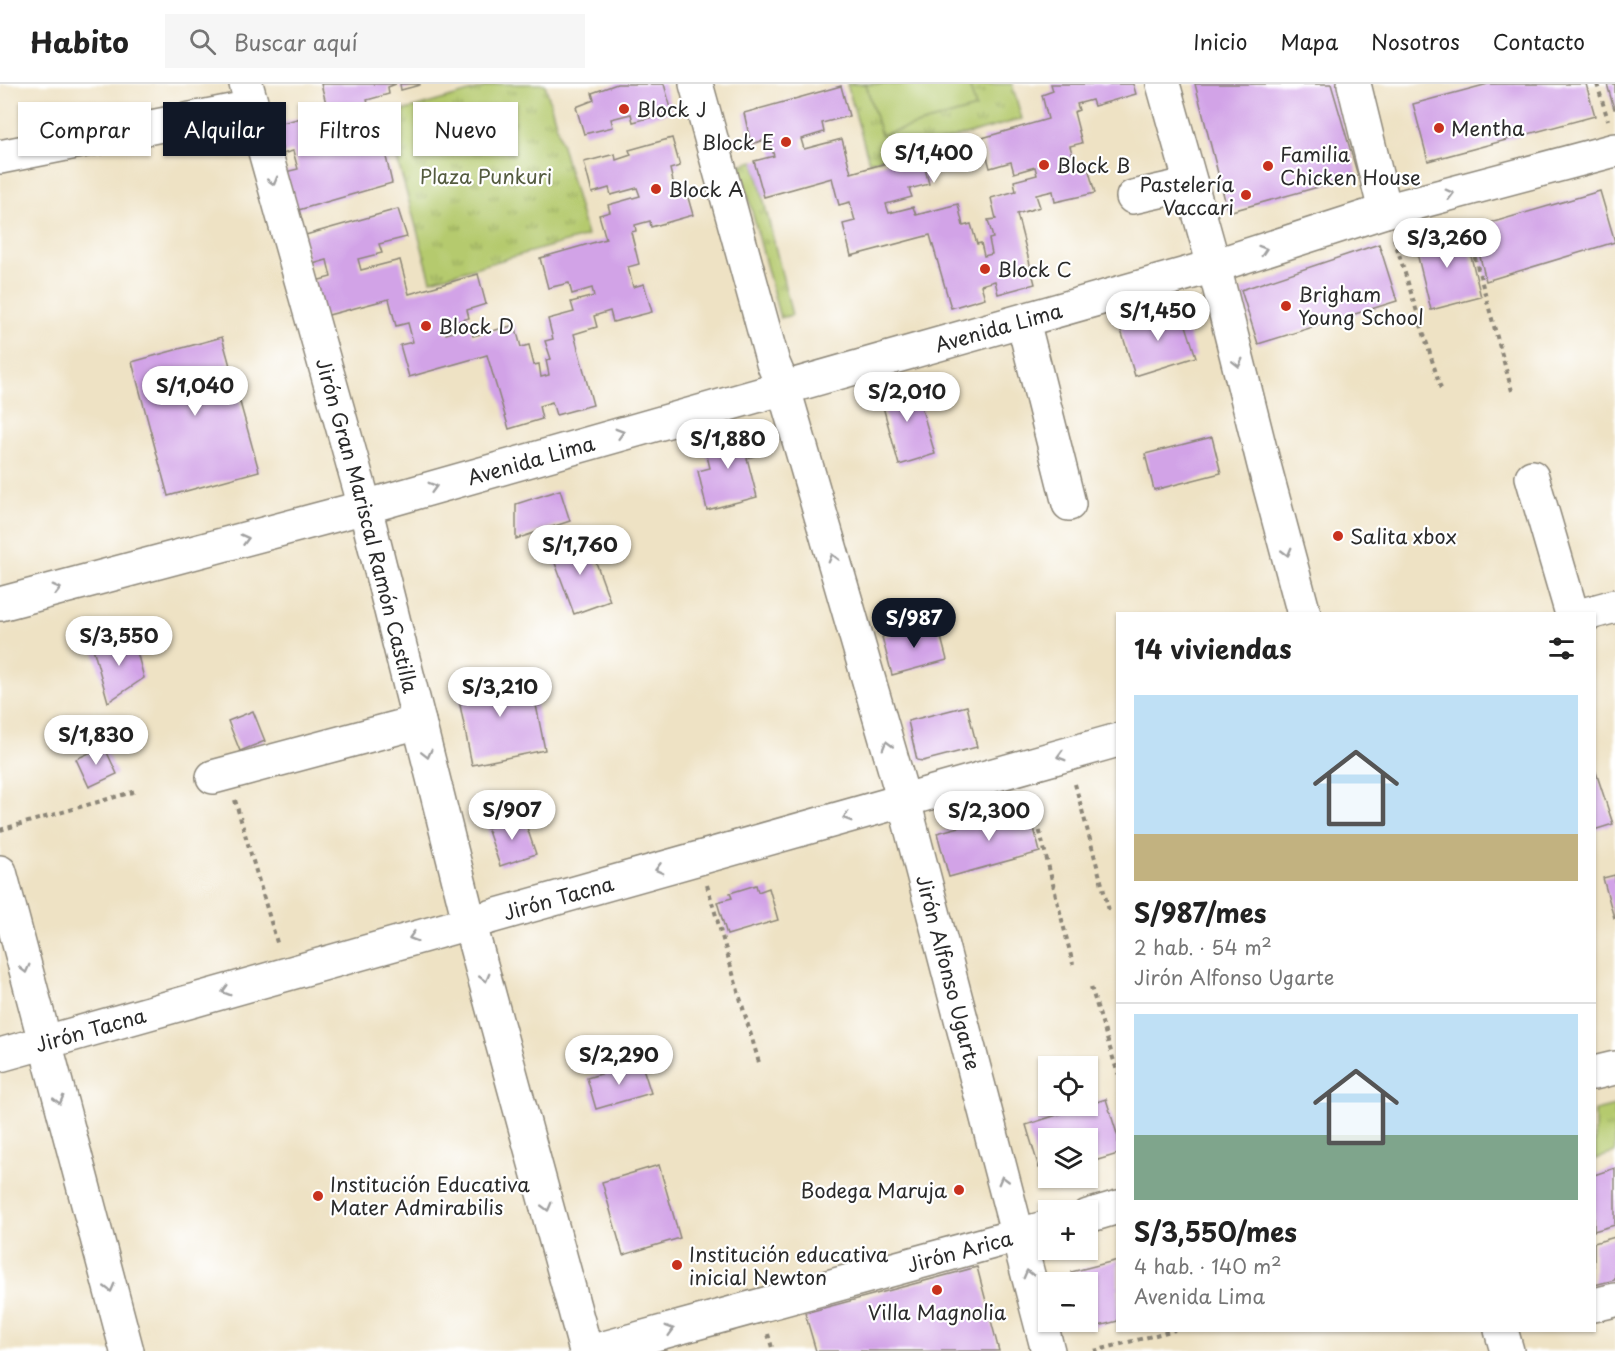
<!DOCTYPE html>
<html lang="es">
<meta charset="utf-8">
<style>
body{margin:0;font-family:"Playpen Sans",sans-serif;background:#f6f6f6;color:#222;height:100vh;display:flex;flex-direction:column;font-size:22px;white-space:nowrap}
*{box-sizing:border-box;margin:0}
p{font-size:20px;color:#767676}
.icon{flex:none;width:33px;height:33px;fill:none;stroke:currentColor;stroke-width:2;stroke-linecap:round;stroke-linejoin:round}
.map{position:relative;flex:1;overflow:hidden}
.side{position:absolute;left:1116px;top:528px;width:480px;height:720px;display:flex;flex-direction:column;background:#fff;border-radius:0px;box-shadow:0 2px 4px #0004}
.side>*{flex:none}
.guide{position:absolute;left:18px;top:18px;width:570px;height:54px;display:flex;gap:12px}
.tools{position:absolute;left:1038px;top:972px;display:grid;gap:12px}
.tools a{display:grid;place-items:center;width:60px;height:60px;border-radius:0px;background:#fff;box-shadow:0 2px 4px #0004;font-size:30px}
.price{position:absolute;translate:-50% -51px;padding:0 14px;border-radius:21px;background:#fff;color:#222;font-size:20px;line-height:39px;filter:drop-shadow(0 2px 3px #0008)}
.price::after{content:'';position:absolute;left:50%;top:36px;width:18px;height:14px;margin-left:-9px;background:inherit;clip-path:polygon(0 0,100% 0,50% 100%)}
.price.selected{background:#111827;color:#fff}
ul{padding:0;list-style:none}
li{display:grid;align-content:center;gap:12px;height:318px;padding:0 18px}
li+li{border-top:2px solid #e0e0e0}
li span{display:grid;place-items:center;height:186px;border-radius:0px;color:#555}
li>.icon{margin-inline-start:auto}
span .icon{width:108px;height:108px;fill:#fffc;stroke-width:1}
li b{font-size:26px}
h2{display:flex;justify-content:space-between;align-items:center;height:72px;padding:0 18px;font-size:26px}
.pill{padding:0 21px;border-radius:0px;background:#fff;box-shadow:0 2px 4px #0004;font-size:21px;line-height:54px}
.pill.selected{background:#111827;color:#fff}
header{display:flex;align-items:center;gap:36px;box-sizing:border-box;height:84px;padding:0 30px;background:#fff;border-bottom:2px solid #e0e0e0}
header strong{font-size:28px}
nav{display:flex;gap:33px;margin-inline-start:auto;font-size:21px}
.search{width:420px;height:54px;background:#f6f6f6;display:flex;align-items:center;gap:15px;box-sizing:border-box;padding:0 21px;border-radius:0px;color:#767676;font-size:22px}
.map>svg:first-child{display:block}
.grass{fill:url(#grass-tufts);stroke:#707a4c;stroke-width:1.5}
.pitch{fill:#b5ca6e;stroke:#707a4c;stroke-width:1.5}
.building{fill:#d2a3e7}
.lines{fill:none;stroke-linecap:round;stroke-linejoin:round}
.minor-casing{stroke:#8c8678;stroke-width:36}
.path{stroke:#8c8678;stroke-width:4;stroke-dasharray:4.5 4.5;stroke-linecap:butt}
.minor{stroke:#fff;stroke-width:33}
.oneway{stroke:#a0a0a0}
.poi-dot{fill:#c8321e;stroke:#fff;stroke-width:2}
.labels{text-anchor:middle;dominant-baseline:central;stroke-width:4.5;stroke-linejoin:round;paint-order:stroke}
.poi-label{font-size:20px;fill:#2b2b2b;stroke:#fff;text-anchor:start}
.park-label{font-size:20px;fill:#545b3f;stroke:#fff}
.street-label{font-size:20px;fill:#2b2b2b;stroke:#fff}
</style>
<header>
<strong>Habito</strong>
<div class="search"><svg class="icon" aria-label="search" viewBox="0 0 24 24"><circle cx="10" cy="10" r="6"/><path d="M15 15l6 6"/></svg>Buscar aquí</div>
<nav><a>Inicio</a><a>Mapa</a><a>Nosotros</a><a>Contacto</a></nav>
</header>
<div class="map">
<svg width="1615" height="1267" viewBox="0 0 1615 1267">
<defs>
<pattern id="grass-tufts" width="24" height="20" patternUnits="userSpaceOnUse" patternTransform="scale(1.5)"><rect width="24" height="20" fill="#b5ca6e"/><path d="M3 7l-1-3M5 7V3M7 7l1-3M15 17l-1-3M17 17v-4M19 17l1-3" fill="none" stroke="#93a45b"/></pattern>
</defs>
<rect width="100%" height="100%" fill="#fff"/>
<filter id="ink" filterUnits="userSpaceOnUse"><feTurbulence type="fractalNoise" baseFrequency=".0167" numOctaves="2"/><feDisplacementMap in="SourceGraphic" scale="12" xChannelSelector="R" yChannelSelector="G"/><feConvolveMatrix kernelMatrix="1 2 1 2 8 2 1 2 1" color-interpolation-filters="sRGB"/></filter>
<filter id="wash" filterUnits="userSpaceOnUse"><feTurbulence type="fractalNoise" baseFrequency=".008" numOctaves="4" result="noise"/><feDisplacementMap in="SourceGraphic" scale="24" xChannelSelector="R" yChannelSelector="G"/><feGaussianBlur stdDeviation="1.35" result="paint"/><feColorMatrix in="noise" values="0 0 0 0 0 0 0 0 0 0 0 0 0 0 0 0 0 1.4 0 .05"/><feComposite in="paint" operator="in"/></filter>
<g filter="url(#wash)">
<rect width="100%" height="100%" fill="#eee2c4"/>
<g class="grass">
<path d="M497,0H545L587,152L431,196L385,32Z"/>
<path d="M847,0H1012L1022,35L869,78Z"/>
<path d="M754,77L792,231L780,234L740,81Z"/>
<path d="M1615,1022V1069L1595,1075V1027Z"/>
</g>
<path class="pitch" d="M866,0H969L976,24L881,51Z"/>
<g id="blocks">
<g class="building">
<path d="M321,0H396L388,3L389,10L367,16L373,38L365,40L367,46L335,54L338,66L365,58L369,69L384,64L392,99L295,127L285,88L298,85L293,67L282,70L274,41L328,27Z"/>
<path d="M400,0H420V1L401,6Z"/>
<path d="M617,0H664L672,28L633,38L631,30L611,35L613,43L584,50L576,23L594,16L592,9Z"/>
<path d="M1051,0H1133L1136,10L1094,22L1092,16L1077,20L1079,26L1074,28L1082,59L1070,62L1076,83L1087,80L1095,109L1055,118L1053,107L1036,111L1040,123L1017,130L1035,200L998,210L995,197L981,201L985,214L951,224L930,151L851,172L843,140L855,137L850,118L839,121L832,94L764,113L754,77L774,72L769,55L751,60L744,29L841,2L849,32L822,39L824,48L801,55L804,65L842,55L851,89L921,69L929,100L909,105L912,113L886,120L889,129L913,123L916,131L958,120L963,142L971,140L977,160L981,159L984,172L992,170L989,155L993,154L988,136L996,135L991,114L1016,107L1014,97L1037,91L1035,83L1014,89L1011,78L990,84L982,54L1048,35L1042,11L1053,7Z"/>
<path d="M1195,0H1331L1358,92L1228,128Z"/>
<path d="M1488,0H1586L1595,32L1428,77L1413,20Z"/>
<path d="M1607,0H1615V25H1614Z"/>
<path d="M672,54L680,82L670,85L675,106L685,103L693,131L651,143L650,137L635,141L636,147L631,148L639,180L628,183L633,203L644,200L652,228L613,238L610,227L594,232L597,243L574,250L593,321L556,331L552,318L539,322L542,335L509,345L487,271L409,293L400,261L413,258L408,239L396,242L389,215L321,233L312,198L331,193L327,176L309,181L302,152L398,125L407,153L379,160L382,169L358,175L361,186L400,176L409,210L478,190L486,220L467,226L469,234L444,241L446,250L471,243L473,252L515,241L521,263L529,261L534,281L539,280L541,293L549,291L546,276L551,275L545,257L553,255L548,235L574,228L571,218L594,212L592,204L572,210L569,199L548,204L540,174L606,155L599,131L610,128L608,121L640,112L637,104L611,111L609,104L592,109L584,78L615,70L616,76L631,71L629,66Z"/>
<path d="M1600,107L1615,158L1486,197L1473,144Z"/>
<path d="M1464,144L1481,213L1431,226L1414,157Z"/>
<path d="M1379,160L1397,217L1258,260L1241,206Z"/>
<path d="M1168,227L1183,232L1196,273L1135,292L1120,243Z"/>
<path d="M222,253L259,387L168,412L132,278Z"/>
<path d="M914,298L935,370L899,381L879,308Z"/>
<path d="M742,346L749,349L754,372L747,374L757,413L707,426L698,387L710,384L703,356Z"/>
<path d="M1212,353L1221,389L1154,406L1145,370Z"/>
<path d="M560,406L570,437L516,455V420Z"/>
<path d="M589,459L610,517L574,530L549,463Z"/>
<path d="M937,538L947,576L892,591L882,553Z"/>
<path d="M133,553L144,594L108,618L93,564Z"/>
<path d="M529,586L545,666L472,681L456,601Z"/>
<path d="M967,622L977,663L923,677L917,676L908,637Z"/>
<path d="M253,627L265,657L240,667L228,637Z"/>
<path d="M104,662L117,690L89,703L76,675Z"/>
<path d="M1594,682L1613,740L1594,746Z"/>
<path d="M1029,724L1040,768L949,793L937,749Z"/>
<path d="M523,732L536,770L500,782L487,744Z"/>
<path d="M1615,791V834H1614L1603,794Z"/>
<path d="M756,801L758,808L769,804L778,836L727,851L717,818L732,814L730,809Z"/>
<path d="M641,978L651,1009L596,1025L587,994Z"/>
<path d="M1106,1015L1118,1053V1070L1088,1079V1054H1048V1081L1039,1084L1026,1041Z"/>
<path d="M659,1081L680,1154L623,1171L602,1098Z"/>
<path d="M1615,1084V1141L1594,1147V1091Z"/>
<path d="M1615,1153V1196L1594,1201V1159Z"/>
<path d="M1118,1176V1237L1087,1245L1086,1238H1088V1198H1074L1071,1188Z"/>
<path d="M977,1183L999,1267H816L805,1229Z"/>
</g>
</g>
</g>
<g filter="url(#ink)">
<use href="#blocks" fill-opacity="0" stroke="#8c8678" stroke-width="1.5"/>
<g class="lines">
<defs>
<g id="minor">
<path id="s1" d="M246,0L365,423L469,837L586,1267"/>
<path id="s2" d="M696,0L773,279L784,305L904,717L1048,1267"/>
<path d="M1163,0L1214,182L1264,381L1304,530"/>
<path d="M1354,0L1385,127"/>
<path d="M0,73L252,23"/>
<path d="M1133,113L1191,100"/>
<path d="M1023,237L1069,420"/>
<path d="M1532,393L1572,530"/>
<path id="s3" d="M0,520L365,423L1214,182L1385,127L1615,66"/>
<path d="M1586,530L1615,522"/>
<path d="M213,693L419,638"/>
<path d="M0,788L127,1267"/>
<path id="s4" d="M0,971L1118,656"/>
<path d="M1594,989L1615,984"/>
<path d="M1088,1132L1118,1123"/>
<path d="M1594,1221L1615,1216"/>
<path d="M1501,1246L1507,1267"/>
<path id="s5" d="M593,1267L1048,1143"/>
</g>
</defs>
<use href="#minor" class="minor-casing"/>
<g class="path">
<path d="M1597,0L1608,36"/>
<path d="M1465,138L1512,307"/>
<path d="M1394,154L1441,305"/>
<path d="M1075,700L1110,830"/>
<path d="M1031,712L1073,880"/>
<path d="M235,716L278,862"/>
<path d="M0,746L136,707"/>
<path d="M707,801L760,982"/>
<path d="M1091,903L1118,990"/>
<path d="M768,1250L773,1267"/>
<path d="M1094,1267L1175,1246"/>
</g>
<use href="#minor" class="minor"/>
</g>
<defs><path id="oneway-chevron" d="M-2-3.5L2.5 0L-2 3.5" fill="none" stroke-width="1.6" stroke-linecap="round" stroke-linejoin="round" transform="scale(1.5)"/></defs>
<g class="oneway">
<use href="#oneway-chevron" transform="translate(273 97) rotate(74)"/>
<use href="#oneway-chevron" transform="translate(1450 110) rotate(-15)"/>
<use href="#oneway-chevron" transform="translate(1263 166) rotate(-18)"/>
<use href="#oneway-chevron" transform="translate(1238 279) rotate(76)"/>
<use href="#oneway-chevron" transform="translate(620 349) rotate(-16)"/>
<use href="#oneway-chevron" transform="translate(433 403) rotate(-16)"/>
<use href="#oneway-chevron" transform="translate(245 455) rotate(-15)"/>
<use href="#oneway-chevron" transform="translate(1287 468) rotate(75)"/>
<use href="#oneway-chevron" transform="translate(833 474) rotate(-106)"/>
<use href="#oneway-chevron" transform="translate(57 505) rotate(-15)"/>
<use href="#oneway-chevron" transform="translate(887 661) rotate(-106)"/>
<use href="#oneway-chevron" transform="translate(427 670) rotate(76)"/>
<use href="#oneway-chevron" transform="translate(1061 672) rotate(164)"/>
<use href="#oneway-chevron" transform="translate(847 733) rotate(164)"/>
<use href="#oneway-chevron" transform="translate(659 785) rotate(165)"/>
<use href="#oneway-chevron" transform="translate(413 853) rotate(164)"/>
<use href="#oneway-chevron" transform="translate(25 885) rotate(76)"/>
<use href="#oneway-chevron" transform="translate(485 894) rotate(75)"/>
<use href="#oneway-chevron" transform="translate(226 907) rotate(164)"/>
<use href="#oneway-chevron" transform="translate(59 1016) rotate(75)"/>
<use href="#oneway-chevron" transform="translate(1003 1096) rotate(-105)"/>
<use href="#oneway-chevron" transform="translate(547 1123) rotate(75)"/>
<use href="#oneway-chevron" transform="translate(1028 1190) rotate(-105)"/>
<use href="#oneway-chevron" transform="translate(110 1204) rotate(75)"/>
<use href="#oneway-chevron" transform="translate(670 1246) rotate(-16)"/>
</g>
</g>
<g class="poi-dot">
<circle cx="624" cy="25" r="6"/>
<circle cx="1439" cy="44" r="6"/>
<circle cx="786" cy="58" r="6"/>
<circle cx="1044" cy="81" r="6"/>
<circle cx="1268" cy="82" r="6"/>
<circle cx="656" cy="105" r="6"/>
<circle cx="1246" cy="111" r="6"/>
<circle cx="985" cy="185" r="6"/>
<circle cx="1286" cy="222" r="6"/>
<circle cx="426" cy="242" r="6"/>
<circle cx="1338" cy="452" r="6"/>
<circle cx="959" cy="1106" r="6"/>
<circle cx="318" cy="1112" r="6"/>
<circle cx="677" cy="1181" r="6"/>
<circle cx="937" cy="1206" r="6"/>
</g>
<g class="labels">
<g class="poi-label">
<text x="636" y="25">Block J</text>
<text x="1451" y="44">Mentha</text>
<text x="774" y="58" text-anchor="end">Block E</text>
<text x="1280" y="70">Familia<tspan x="1280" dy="23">Chicken House</tspan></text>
<text x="1056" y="81">Block B</text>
<text x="1234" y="100" text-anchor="end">Pastelería<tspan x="1234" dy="23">Vaccari</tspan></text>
<text x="668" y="105">Block A</text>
<text x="997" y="185">Block C</text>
<text x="1298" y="210">Brigham<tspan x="1298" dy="23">Young School</tspan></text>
<text x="438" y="242">Block D</text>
<text x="1350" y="452">Salita xbox</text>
<text x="330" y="1100">Institución Educativa<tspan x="330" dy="23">Mater Admirabilis</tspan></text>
<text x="947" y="1106" text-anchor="end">Bodega Maruja</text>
<text x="689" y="1170">Institución educativa<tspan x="689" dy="23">inicial Newton</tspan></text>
<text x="937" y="1228" text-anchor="middle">Villa Magnolia</text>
</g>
<g class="park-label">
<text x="486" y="92">Plaza Punkuri</text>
</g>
<g class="street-label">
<text stroke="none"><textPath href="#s3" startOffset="1036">Avenida Lima</textPath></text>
<text stroke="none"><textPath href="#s3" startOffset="550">Avenida Lima</textPath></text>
<text stroke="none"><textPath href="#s1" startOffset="458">Jirón Gran Mariscal Ramón Castilla</textPath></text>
<text stroke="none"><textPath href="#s4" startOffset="580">Jirón Tacna</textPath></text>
<text stroke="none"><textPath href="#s2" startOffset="924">Jirón Alfonso Ugarte</textPath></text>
<text stroke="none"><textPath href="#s4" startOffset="94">Jirón Tacna</textPath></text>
<text stroke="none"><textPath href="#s5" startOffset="380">Jirón Arica</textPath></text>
</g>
</g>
</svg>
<div class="tools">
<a><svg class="icon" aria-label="locate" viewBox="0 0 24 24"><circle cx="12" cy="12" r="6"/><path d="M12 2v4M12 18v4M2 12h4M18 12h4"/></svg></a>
<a><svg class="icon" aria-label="layers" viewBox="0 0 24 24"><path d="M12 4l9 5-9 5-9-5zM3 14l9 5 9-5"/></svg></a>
<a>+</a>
<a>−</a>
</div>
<b class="price" style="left:934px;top:100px">S/1,400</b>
<b class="price" style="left:1447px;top:185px">S/3,260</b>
<b class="price" style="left:1158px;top:258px">S/1,450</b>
<b class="price" style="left:195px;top:333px">S/1,040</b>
<b class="price" style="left:907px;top:339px">S/2,010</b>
<b class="price" style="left:728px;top:386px">S/1,880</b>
<b class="price" style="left:580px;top:492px">S/1,760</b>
<b class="price selected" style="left:914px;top:565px">S/987</b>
<b class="price" style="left:119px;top:583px">S/3,550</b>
<b class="price" style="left:500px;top:634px">S/3,210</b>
<b class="price" style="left:96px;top:682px">S/1,830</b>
<b class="price" style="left:512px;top:757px">S/907</b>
<b class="price" style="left:989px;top:758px">S/2,300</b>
<b class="price" style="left:619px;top:1002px">S/2,290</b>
<div class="guide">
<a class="pill">Comprar</a>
<a class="pill selected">Alquilar</a>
<a class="pill">Filtros</a>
<a class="pill">Nuevo</a>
</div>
<section class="side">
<h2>14 viviendas<svg class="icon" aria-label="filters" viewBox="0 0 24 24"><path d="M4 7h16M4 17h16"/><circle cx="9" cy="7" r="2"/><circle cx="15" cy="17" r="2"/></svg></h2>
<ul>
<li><span style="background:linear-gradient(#bfe0f5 75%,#c2b280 0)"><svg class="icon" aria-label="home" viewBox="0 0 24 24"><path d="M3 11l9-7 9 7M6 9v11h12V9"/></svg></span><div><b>S/987/mes</b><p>2 hab. · 54 m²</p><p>Jirón Alfonso Ugarte</p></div></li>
<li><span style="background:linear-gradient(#bfe0f5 65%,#7fa58c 0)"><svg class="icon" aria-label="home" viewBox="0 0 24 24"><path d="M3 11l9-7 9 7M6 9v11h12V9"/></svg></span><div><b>S/3,550/mes</b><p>4 hab. · 140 m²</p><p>Avenida Lima</p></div></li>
</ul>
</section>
</div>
